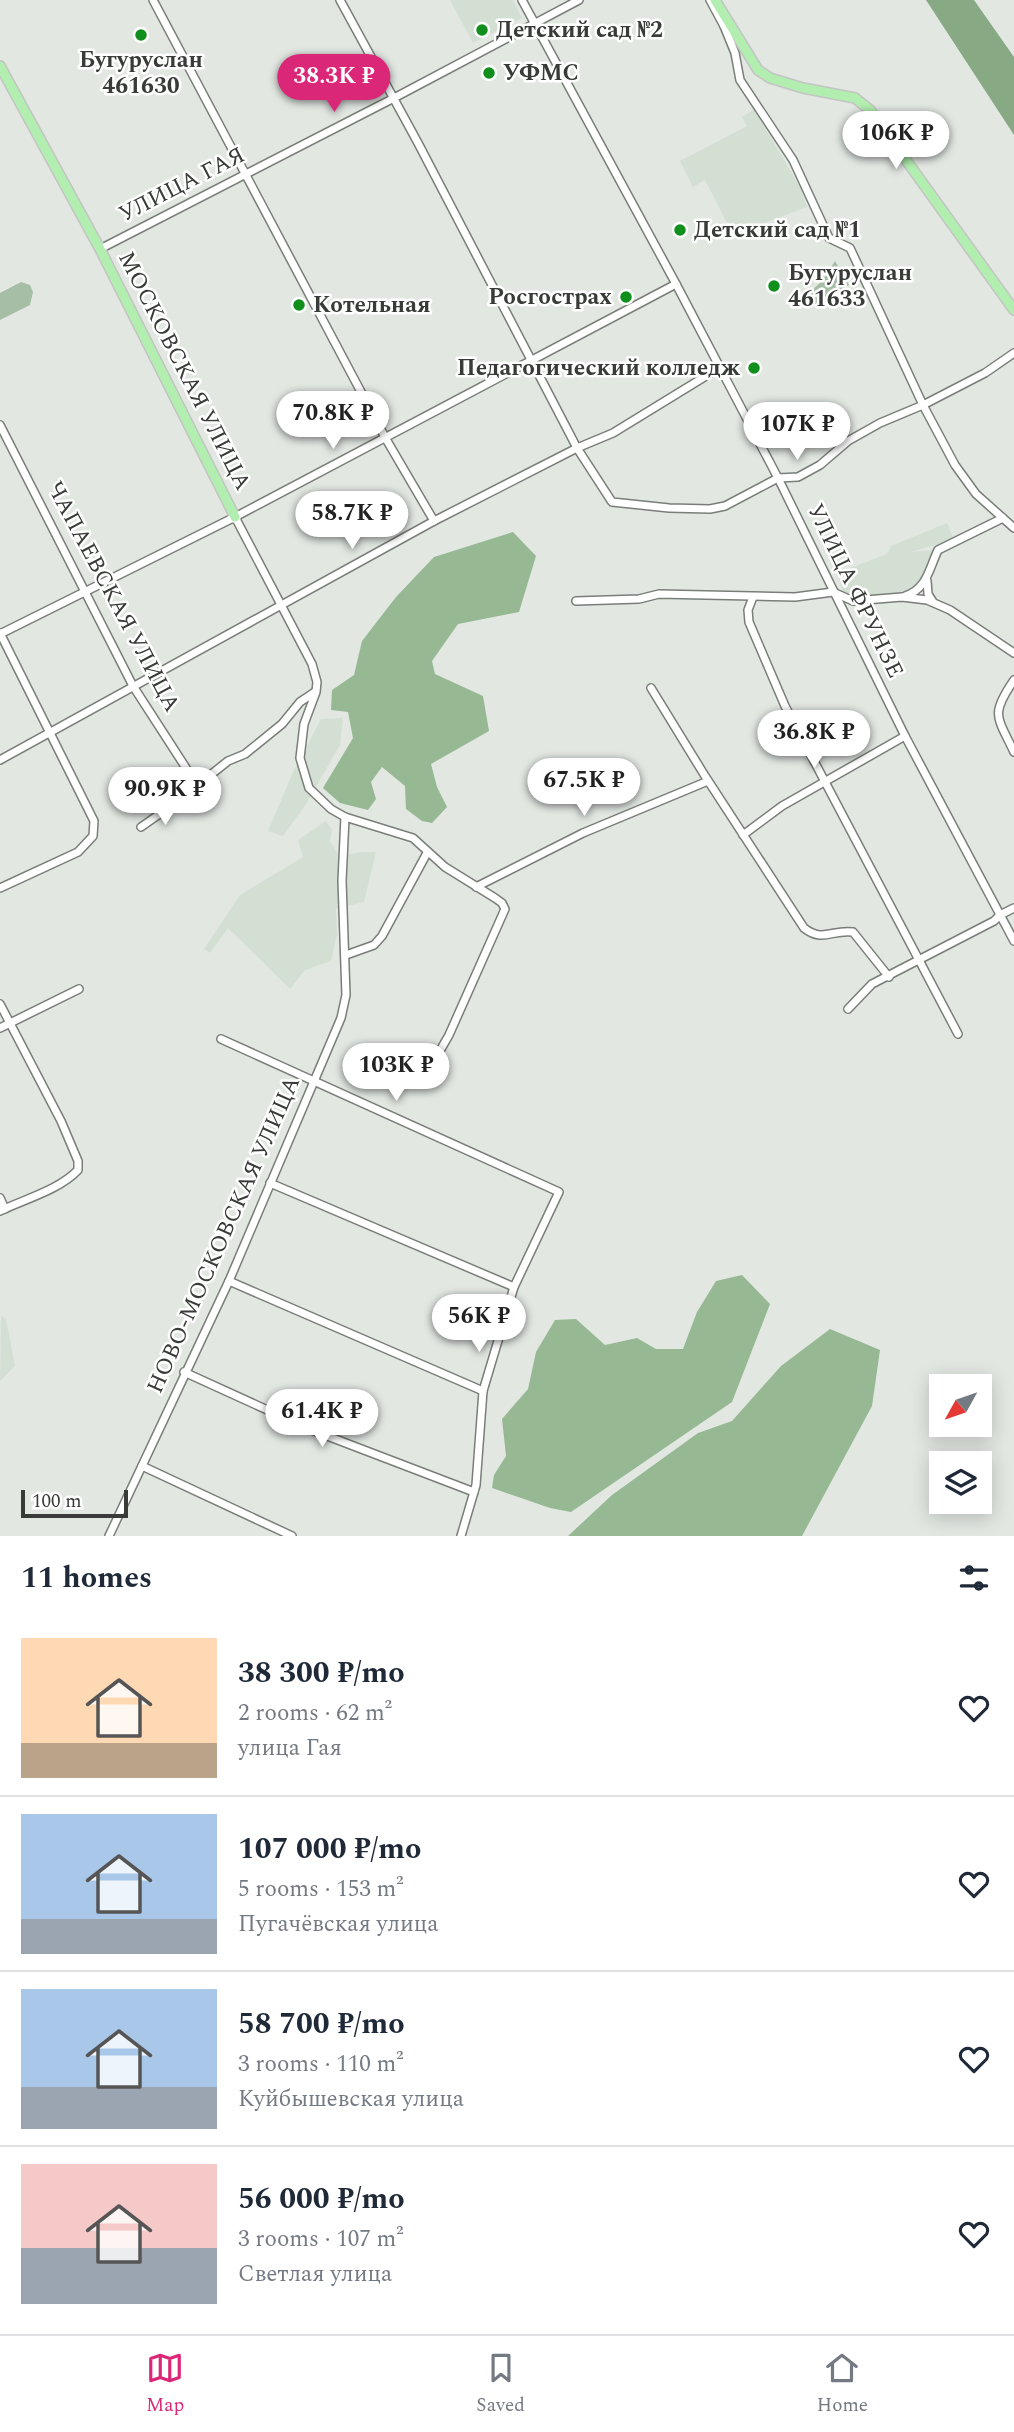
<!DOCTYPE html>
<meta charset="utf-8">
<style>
body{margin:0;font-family:Spectral,serif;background:#f2f2f3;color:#1f2937;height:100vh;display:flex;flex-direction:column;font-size:26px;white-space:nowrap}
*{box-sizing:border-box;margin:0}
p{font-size:23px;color:#747a83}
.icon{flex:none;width:38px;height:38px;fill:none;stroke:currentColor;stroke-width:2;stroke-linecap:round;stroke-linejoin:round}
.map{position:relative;height:1536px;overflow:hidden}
.details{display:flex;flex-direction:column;background:#fff;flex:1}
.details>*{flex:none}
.needle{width:46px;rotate:230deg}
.controls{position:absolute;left:929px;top:1374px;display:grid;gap:14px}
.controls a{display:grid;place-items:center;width:63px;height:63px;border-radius:0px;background:#fff;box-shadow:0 4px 18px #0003;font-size:35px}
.scale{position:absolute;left:21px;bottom:18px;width:107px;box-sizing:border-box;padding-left:7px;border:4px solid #393b39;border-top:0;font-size:19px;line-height:24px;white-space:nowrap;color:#393b39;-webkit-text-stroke:5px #fff;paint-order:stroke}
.price{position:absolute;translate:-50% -60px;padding:0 16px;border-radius:24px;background:#fff;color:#222;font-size:23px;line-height:46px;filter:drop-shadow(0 2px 4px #0008)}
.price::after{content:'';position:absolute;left:50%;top:42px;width:21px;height:16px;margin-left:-10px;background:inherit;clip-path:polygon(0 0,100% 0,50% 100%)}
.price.selected{background:#db2777;color:#fff}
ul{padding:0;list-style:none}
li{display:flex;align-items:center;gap:21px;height:175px;padding:0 21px}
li+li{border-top:2px solid #e0e1e3}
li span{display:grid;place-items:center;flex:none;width:196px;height:140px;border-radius:0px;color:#555}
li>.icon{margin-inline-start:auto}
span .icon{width:84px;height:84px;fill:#fffc;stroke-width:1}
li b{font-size:30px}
h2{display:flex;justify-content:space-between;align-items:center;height:84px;padding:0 21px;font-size:30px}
.tab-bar{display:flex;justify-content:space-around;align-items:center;height:98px;border-top:2px solid #e0e1e3;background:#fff;font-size:19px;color:#747a83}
.tab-bar a{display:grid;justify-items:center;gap:4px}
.tab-bar .selected{color:#db2777}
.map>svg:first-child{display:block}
.built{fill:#d4dfd4}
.green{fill:#a6bea5}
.forest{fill:#96b994}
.water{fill:#87aa85}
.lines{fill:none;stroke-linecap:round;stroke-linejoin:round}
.minor-casing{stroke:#797e79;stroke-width:10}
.major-casing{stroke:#c4c4c4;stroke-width:12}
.minor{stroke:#fff;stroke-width:7}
.major{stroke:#b2eeb0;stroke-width:9}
.poi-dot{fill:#118f1c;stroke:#fff;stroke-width:2.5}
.labels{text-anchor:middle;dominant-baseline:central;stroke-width:5;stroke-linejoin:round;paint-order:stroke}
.poi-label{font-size:23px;font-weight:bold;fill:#393b39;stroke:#fff;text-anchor:start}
.street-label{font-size:23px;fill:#393b39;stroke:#fff}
</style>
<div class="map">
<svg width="1014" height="1536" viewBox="0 0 1014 1536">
<rect width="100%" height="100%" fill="#e2e7e2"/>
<g class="built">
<path d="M450,0H513L522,18L473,43Z"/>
<path d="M754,109L801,189L807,207L743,231L726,221L705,180L693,187L680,161L747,126L742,117Z"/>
<path d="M947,523L953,537L939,544L911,552L932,550L935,551L918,583L901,592L856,599L844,595L837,573L887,554L891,546Z"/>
<path d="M343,718L340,745L306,804L283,836L268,831L293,772L321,719Z"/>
<path d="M326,821L332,830L330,841L339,856L363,852H376L364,902L336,909L337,935L331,961L305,970L290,989L228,928L210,953L204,949L240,895L303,857L298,840Z"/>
<path d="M1,1316L6,1319L15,1366L0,1381Z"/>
</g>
<g class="green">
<path d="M835,261L849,285L815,305L808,294L823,280Z"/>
<path d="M21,282L30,285L33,292L30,305L0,320V293Z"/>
</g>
<g class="forest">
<path d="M513,532L536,556L519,612L458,624L432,661L435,674L483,696L489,731L431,764L437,787L447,807L432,823L422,821L406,809L405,786L382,767L371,782L376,799L368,810L340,803L323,788L353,738L348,712L331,710L332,690L354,675L362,641L396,597L434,557Z"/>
<path d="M742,1275L770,1304L732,1402L571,1512L550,1508L492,1488L494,1475L506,1456L502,1419L528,1389L536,1352L555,1320L576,1319L605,1345L637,1338L656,1349H683L697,1312L716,1281Z"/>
<path d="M830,1329L880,1350L872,1406L802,1536H568L612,1495L698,1433L732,1421L781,1366Z"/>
</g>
<path class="water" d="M926,0H974L1014,57V135Z"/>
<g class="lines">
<defs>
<g id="minor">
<path d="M153,0L386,439L434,521"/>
<path d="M340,0L418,143L577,448L612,502L669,508L710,509L725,506L778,478L798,477L820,465L848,441L880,423L923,405L985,373L1014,353"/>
<path d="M522,0L676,284L778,478L905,736L1014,941"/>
<path d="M710,0L724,26"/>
<path d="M725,18L724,26L735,53L740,80L793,160L829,238L850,248L923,405L955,465L976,494L1014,528"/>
<path d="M100,249L394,98L579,0"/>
<path d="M0,425L133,686L197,785"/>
<path d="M235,517L312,664L317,682L316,692L304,724L300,758L309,788L331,809L345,817L413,838L445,867L495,898L502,903L505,909L449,1035L429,1070"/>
<path d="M927,581L928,594L933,602"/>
<path d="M905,596C927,589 929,569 938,550L1003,518"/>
<path d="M753,597L748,610L749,622L785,706L958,1034"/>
<path d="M576,601L639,599L659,594L795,597L833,592L853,601L902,597L927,600L950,610L1014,653"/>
<path d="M0,633L94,821L93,836L78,852L0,888"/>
<path d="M0,634L235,517L676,284"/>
<path d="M1014,680C990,715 997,716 1014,752"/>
<path d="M651,688L705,776L804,928C823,943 832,929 853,932L889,977"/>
<path d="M0,760L434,521L577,448L613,433L719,368"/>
<path d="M141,827L174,804L228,761L245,754L282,724L300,702L315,692"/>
<path d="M743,835L782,806L905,736"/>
<path d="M476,887L583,833L708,781"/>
<path d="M346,955L374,945L382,936L427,853"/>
<path d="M0,1004L61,1121L78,1161V1170C59,1190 25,1199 0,1211"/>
<path d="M848,1009L872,984L994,921L1000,915L1014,908"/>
<path d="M0,1028L79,989"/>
<path d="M221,1039L559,1192L514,1287L483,1391L476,1485L461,1536"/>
<path d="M270,1183L514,1287"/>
<path d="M0,1198L5,1209"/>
<path d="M229,1281L483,1391"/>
<path d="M184,1372L309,1429L474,1492"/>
<path d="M142,1466L292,1536"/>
<path d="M109,1536L229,1281L341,1018L346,995L342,881L345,817"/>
</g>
<g id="major">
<path d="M715,0L758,70L770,78L803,88L855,98L870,110L1014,310"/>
<path d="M0,66L100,249L235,517"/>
</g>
</defs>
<use href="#minor" class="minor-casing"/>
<use href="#major" class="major-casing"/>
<use href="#minor" class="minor"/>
<use href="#major" class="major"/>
</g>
<g class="poi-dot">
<circle cx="482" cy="30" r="7"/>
<circle cx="141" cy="35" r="7"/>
<circle cx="489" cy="73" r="7"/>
<circle cx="680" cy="230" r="7"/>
<circle cx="774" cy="286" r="7"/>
<circle cx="626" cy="297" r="7"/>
<circle cx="299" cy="305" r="7"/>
<circle cx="754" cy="368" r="7"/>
</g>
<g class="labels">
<g class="poi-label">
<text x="496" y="30">Детский сад №2</text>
<text x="141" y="60" text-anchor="middle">Бугуруслан<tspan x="141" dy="26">461630</tspan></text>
<text x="503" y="73">УФМС</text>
<text x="694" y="230">Детский сад №1</text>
<text x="788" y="273">Бугуруслан<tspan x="788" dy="26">461633</tspan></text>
<text x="612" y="297" text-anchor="end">Росгострах</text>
<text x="313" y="305">Котельная</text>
<text x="740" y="368" text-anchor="end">Педагогический колледж</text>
</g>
<g class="street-label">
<text transform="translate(182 185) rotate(-27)">УЛИЦА ГАЯ</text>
<text transform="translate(184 371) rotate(63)">МОСКОВСКАЯ УЛИЦА</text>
<text transform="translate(855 591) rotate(64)">УЛИЦА ФРУНЗЕ</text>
<text transform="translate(113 597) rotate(62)">ЧАПАЕВСКАЯ УЛИЦА</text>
<text transform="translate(224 1235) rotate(-66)">НОВО-МОСКОВСКАЯ УЛИЦА</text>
</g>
</g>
</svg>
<div class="controls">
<a><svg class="needle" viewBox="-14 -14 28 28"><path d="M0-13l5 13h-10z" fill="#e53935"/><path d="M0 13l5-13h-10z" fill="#747a83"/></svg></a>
<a><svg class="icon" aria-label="layers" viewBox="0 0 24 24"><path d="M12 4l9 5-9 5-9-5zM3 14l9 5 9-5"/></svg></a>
</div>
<div class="scale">100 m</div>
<b class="price selected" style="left:334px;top:114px">38.3K ₽</b>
<b class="price" style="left:896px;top:171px">106K ₽</b>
<b class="price" style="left:333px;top:451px">70.8K ₽</b>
<b class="price" style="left:797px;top:462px">107K ₽</b>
<b class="price" style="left:352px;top:551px">58.7K ₽</b>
<b class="price" style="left:814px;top:770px">36.8K ₽</b>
<b class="price" style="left:584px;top:818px">67.5K ₽</b>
<b class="price" style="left:165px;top:827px">90.9K ₽</b>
<b class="price" style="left:396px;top:1103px">103K ₽</b>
<b class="price" style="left:479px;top:1354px">56K ₽</b>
<b class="price" style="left:322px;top:1449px">61.4K ₽</b>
</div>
<section class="details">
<h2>11 homes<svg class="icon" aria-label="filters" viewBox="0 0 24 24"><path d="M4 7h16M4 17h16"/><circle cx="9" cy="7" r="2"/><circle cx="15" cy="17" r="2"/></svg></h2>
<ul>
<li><span style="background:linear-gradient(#ffd9b3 75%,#b9a48a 0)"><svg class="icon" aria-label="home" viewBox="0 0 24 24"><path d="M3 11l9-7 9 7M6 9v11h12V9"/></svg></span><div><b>38 300 ₽/mo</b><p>2 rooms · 62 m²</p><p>улица Гая</p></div><svg class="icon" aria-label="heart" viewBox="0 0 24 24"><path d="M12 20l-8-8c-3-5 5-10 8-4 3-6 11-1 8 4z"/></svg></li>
<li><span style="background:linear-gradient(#a9c7e8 75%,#9aa5b1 0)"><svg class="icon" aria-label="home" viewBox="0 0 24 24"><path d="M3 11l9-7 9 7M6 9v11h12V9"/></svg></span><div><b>107 000 ₽/mo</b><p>5 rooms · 153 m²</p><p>Пугачёвская улица</p></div><svg class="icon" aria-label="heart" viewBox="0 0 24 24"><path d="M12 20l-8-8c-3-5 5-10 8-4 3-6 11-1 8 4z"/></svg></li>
<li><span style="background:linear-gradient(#a9c7e8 70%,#9aa5b1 0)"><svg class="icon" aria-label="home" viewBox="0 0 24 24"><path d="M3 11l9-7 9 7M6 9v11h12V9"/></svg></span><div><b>58 700 ₽/mo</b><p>3 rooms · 110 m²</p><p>Куйбышевская улица</p></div><svg class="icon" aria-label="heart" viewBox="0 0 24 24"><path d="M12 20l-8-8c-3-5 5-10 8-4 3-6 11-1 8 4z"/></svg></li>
<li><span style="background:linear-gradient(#f6c9c9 60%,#9aa5b1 0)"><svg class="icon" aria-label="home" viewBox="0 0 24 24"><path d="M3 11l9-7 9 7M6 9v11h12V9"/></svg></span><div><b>56 000 ₽/mo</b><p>3 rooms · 107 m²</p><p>Светлая улица</p></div><svg class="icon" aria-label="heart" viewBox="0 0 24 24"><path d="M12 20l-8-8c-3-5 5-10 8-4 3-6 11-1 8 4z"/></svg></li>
</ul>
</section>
<nav class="tab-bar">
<a class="selected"><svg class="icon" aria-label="map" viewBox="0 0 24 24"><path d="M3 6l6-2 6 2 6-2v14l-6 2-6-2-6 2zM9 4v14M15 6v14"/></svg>Map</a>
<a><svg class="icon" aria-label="saved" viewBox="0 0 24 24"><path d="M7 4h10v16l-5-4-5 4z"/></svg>Saved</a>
<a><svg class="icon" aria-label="home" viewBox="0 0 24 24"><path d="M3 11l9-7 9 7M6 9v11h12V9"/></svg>Home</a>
</nav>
